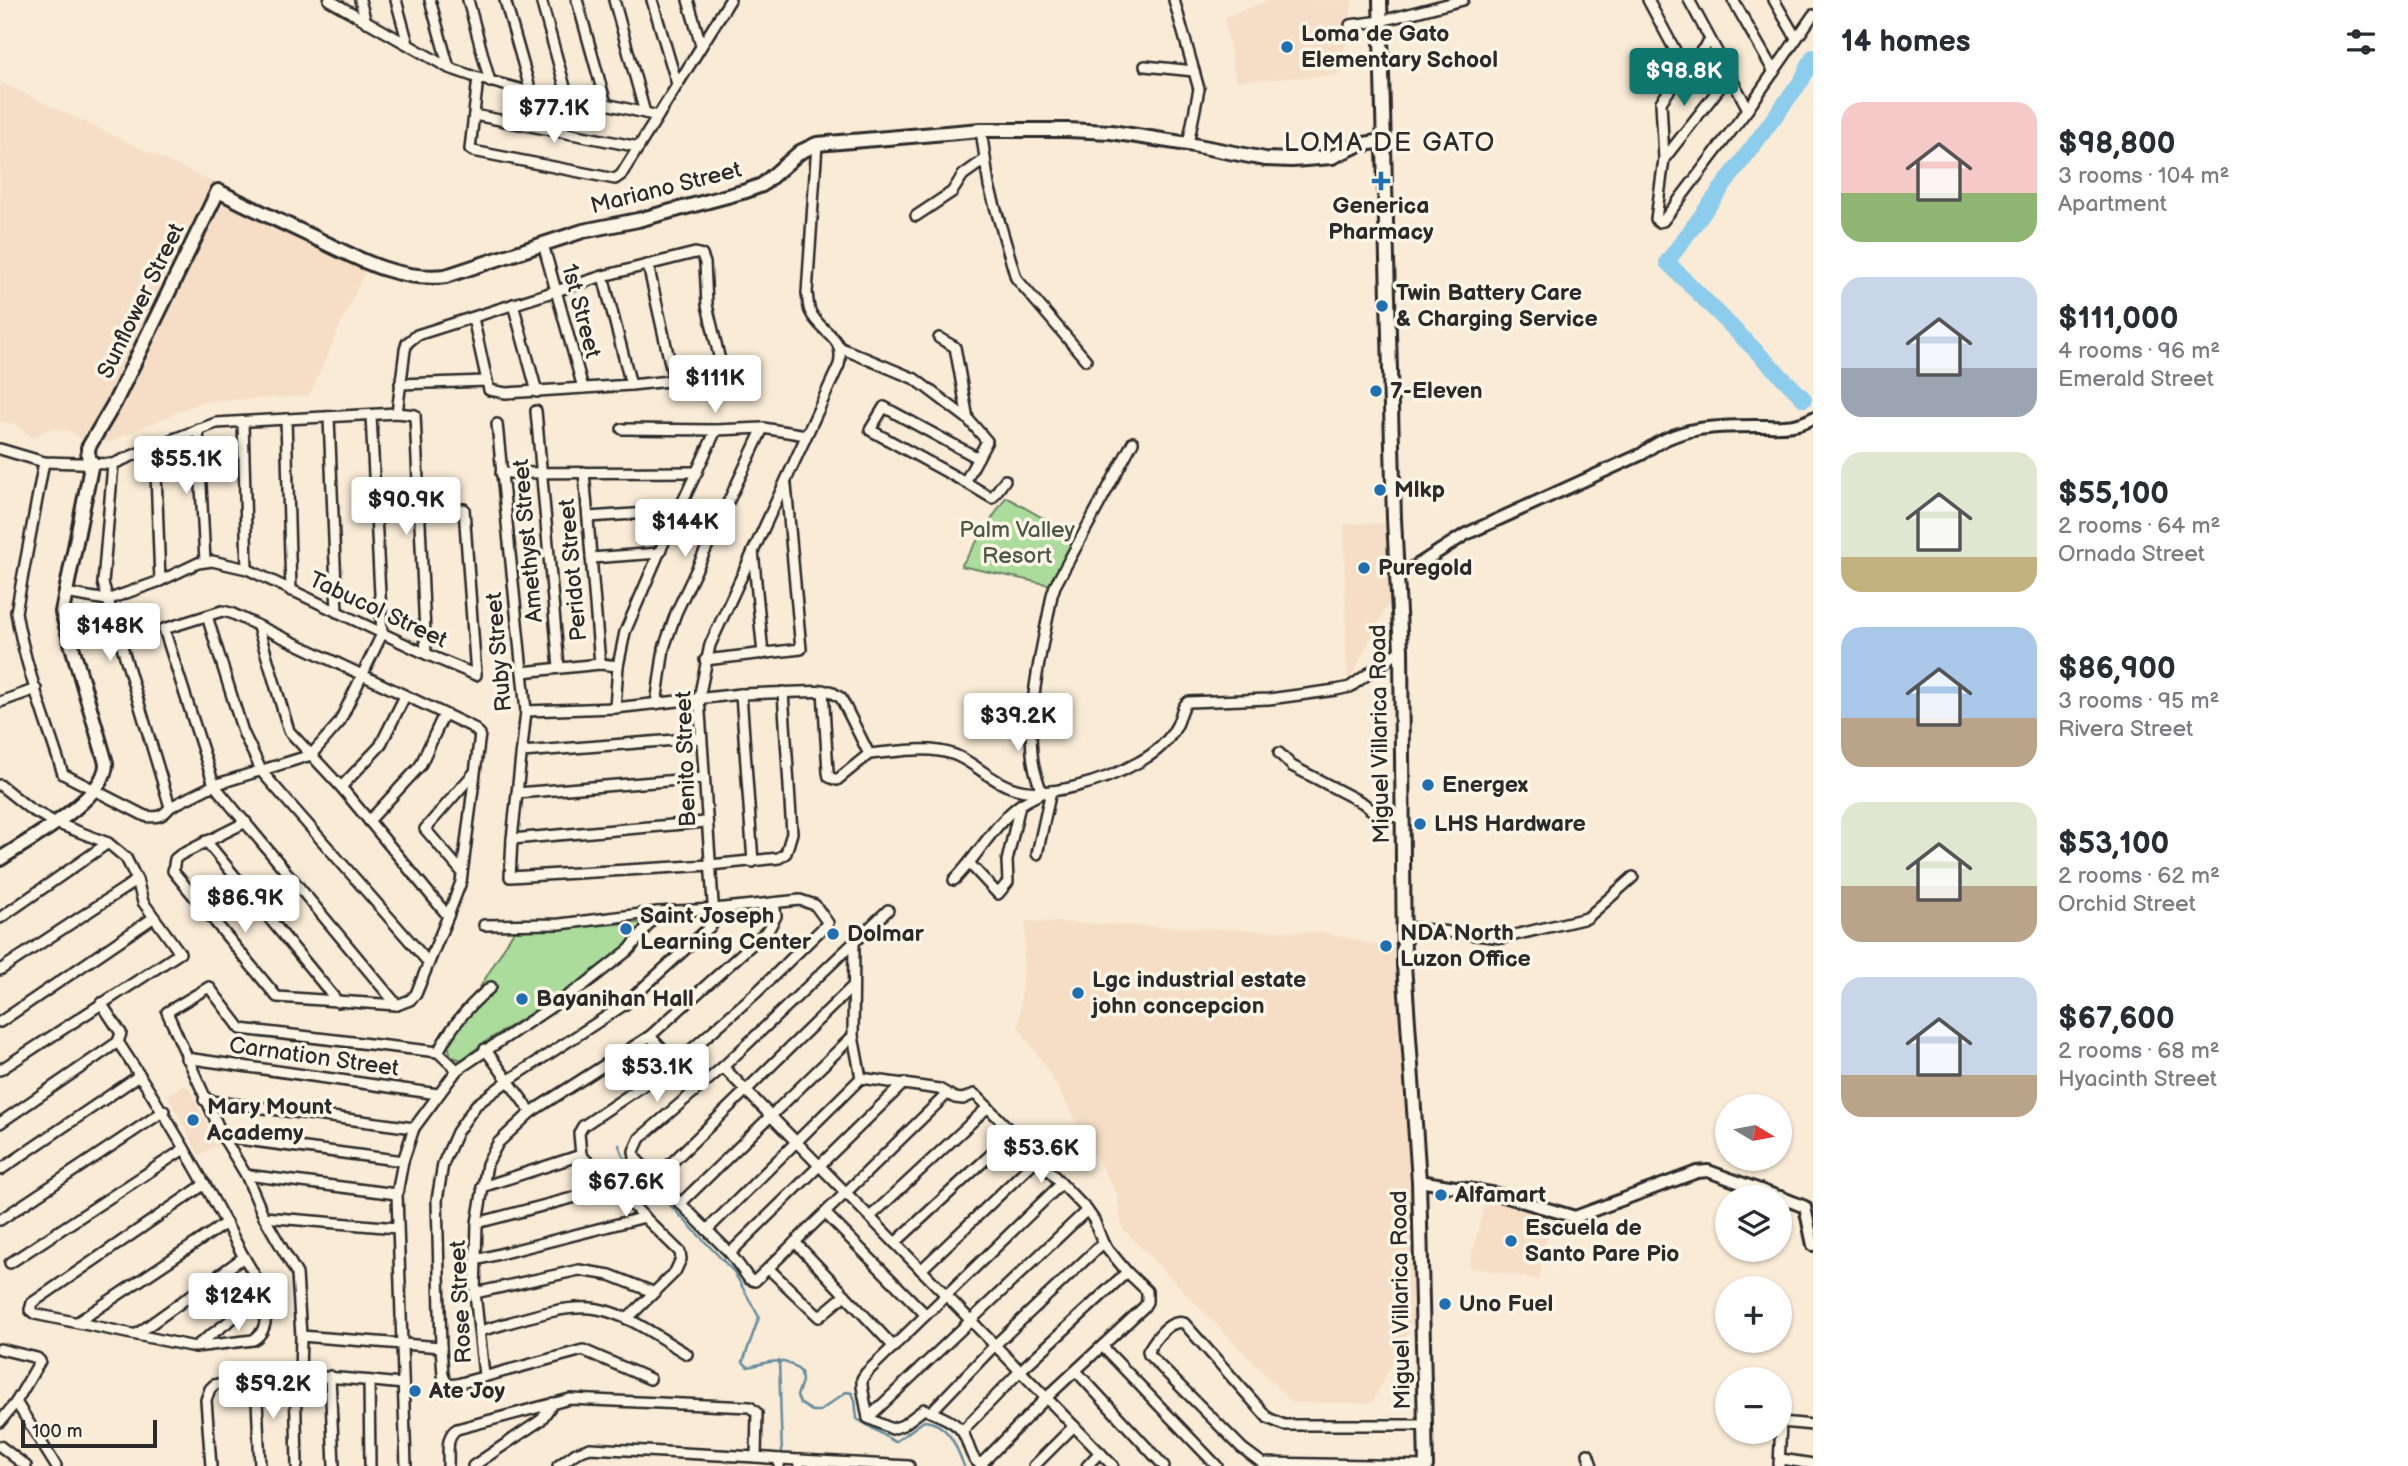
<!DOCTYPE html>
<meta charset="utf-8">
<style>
body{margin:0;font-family:"Balsamiq Sans",sans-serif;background:#f7f7f7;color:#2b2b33;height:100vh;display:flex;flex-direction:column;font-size:26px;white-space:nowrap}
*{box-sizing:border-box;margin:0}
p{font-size:23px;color:#7c7c81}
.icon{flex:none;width:38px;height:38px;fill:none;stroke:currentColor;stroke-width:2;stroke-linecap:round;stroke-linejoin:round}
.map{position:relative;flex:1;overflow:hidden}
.details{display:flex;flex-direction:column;background:#fff;width:595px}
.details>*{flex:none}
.needle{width:46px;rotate:100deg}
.fabs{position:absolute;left:1715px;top:1094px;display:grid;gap:14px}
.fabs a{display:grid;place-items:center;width:77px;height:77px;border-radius:50%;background:#fff;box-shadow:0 2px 5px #0004;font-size:35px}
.scale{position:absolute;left:21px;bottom:18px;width:136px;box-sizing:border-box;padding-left:7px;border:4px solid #2b2b2b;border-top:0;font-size:19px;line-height:24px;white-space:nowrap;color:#2b2b2b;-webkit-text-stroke:5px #fcf5e5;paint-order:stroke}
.price{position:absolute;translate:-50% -60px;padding:0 16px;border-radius:7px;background:#fff;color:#222;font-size:23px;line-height:46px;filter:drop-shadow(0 2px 4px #0008)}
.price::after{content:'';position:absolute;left:50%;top:42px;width:21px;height:16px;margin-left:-10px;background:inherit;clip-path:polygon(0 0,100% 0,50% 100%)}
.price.current{background:#0f766e;color:#fff}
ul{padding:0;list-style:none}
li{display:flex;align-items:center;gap:21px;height:175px;padding:0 28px}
li span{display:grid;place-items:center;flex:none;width:196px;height:140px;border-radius:21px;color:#555}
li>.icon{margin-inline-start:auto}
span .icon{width:84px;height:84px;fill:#fffc;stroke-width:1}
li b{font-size:30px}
h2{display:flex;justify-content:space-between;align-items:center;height:84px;padding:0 28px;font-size:30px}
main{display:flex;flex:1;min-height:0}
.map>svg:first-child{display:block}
.built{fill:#f5dec5}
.green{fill:#abdc9c;stroke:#6b8464;stroke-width:2}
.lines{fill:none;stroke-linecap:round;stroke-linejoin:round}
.stream{stroke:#658c9f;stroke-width:2.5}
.river{stroke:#8ccced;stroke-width:16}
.minor-casing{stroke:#2b2b2b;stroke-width:14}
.tertiary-casing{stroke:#2b2b2b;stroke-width:16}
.secondary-casing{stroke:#2b2b2b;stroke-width:18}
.minor{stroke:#fcf5e5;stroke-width:9}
.tertiary{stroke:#fcf5e5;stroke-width:10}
.secondary{stroke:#fcf5e5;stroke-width:12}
.poi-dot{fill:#1f6fb2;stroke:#fcf5e5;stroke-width:2.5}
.labels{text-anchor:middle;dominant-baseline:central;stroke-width:7;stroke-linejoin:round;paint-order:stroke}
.poi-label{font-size:23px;font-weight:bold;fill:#2b2b2b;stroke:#fcf5e5;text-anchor:start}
.street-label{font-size:23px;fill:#2b2b2b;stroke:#fcf5e5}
.park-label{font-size:23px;fill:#4b5747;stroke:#fcf5e5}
.quarter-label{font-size:26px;letter-spacing:2px;fill:#2b2b2b;stroke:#fcf5e5}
</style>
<main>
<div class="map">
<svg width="1813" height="1466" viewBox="0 0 1813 1466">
<rect width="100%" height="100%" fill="#f9ebd6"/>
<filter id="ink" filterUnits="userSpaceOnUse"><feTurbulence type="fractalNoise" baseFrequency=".0143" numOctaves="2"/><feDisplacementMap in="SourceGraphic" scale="14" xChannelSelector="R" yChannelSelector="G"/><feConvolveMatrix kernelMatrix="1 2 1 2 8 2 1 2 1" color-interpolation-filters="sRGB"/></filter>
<g filter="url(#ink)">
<g class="built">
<path d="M1269,0H1353L1341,75L1236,81L1224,18Z"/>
<path d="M0,82L371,257L309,396L201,402L112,441L88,444L70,431L49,429L33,438L14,424L0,421Z"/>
<path d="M1392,523L1393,594L1356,668L1347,681L1344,524Z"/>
<path d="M1026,921L1327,933L1401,951L1400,986L1419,1311L1372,1403H1293L1122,1228L1117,1194L1044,1064L1019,1028Z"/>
<path d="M187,1085L218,1145L199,1155L167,1094Z"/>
<path d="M1487,1194L1551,1215L1539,1280L1469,1267Z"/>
</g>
<g class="green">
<path d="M1006,497L1076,537L1051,585L961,566Z"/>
<path d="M648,922L632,946L581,982L488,1040L461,1060L451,1056L447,1042L514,931Z"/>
</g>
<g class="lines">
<g class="stream">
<path d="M619,1145L623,1156L734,1272L759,1317L743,1362L748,1367C771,1362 782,1355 801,1372L802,1381L797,1396L800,1403L812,1411H820L846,1392L852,1393L855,1400L857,1419L895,1442L924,1421C949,1423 956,1446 964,1466"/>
<path d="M779,1360L782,1455"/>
</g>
<path class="river" d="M1804,399L1667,262L1802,80L1813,57"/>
<defs>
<g id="minor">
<path d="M329,0L449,68L478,78L531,92L606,104L658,116L730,0"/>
<path d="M360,0L366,22"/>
<path d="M396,0L408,44"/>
<path d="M430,0L449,68"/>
<path d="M468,0L490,82"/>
<path d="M505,0L531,92"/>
<path d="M541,0L568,98"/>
<path d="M577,0L606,104"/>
<path d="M614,0L645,113"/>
<path d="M652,0L677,84"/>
<path d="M688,0L701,45"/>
<path d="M1174,0L1199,89L1188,144"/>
<path d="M1648,0L1685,69"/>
<path d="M1689,0L1748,109"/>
<path d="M1733,0L1774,72"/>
<path d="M1774,0L1796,38"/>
<path d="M1350,25L1381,21L1463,0"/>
<path d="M1710,41L1685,69L1661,102L1664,159L1656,219L1658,222L1663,221L1748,109L1813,15"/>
<path d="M1145,66L1194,71"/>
<path d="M478,78L470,149L473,151L615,179L621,175L658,116"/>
<path d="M474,115L639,147"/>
<path d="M981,130L989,186L1016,278L1086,360"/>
<path d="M1664,159L1729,76"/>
<path d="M916,216L952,192L963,175L984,160"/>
<path d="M543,244L583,388"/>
<path d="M648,265L674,381"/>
<path d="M603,276L631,385"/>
<path d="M513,304L537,392"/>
<path d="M939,338L955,347L968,419"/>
<path d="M841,348L915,379L968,419L987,441L965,482L992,498L1005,480"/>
<path d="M400,384L487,381"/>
<path d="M536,411L559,667"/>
<path d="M397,413L405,350L407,343L417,335L603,276L695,253L702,255L705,263L707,305L722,369L716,376L631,385L506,393L489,390L473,318"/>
<path d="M329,418L337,612"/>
<path d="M286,419L291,591"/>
<path d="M243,422L247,569"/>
<path d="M497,424L526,711L512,839L510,877L710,865L779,858L786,853L792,833L783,692"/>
<path d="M198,429L205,561"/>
<path d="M622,429L716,430L763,428L806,435"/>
<path d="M155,446L160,581"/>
<path d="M0,449L44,462L113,464L155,446L216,423L397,413L415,415L426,654"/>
<path d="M44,462L16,612C25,667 46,721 63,774L145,816C156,818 163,817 170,807L103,583L113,464"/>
<path d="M584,472L600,664"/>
<path d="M501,473L697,472"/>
<path d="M965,482L870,430L884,407L978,458"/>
<path d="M588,517L679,511"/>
<path d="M753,551L763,654"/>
<path d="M591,558L659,553"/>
<path d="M65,593L107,600L160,581L198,563L212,561L247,569L426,654L476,675L464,509L420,513"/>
<path d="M207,616L243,732L262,772L428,962"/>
<path d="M705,660L801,649L786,485"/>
<path d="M522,672L600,664L618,666"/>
<path d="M741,694L753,862"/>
<path d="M0,702L36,689"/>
<path d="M656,704L664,648L676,613L763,428"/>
<path d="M615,708L618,666L625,632L659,553L716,430"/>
<path d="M526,711L615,708L741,694L830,691L841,698L869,754L837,780L829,777L828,772L823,690"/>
<path d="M522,752L701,738"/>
<path d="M1279,753L1292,766L1363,803L1375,813L1402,818"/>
<path d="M869,754C896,752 929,745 955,755C975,763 990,780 1010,787C1046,801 1107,780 1139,762C1154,754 1169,741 1177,725C1181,717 1181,707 1188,702L1269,699L1336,690L1350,687L1401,650"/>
<path d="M0,785L30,809L56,823L108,843L126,858L137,880L143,902L180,953L0,1070"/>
<path d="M341,787L380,746L405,696"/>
<path d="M517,793L704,778"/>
<path d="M170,807L214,785L311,755L339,723L382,634L371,415"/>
<path d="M369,821L420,766L444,714"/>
<path d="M246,822L180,855L175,859L173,871L277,997L397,1005L410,1000L416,994L448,916L341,787L289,731L258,627"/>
<path d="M512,839L706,822"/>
<path d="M206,841L338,1002"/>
<path d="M1037,854L1051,791"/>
<path d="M970,864L998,894L1008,882L1007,861L1020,805"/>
<path d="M462,872L425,829L474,773"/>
<path d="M954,880C977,857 992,827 1017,807C1025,801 1034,797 1042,793C1039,784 1036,776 1034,767C1024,717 1043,645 1052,595L1055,586L1133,442"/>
<path d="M888,910L723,1067L640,1138L634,1151L635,1158L730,1253L749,1279L755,1281L947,1094"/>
<path d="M0,918L108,843"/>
<path d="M484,925L560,924L658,912L714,909L800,900L815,905L828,923L757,992L675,1064L583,1126L579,1133L581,1155L680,1252L681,1259L675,1272L627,1319"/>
<path d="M1405,927L1502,938L1587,918L1633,877"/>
<path d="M854,943L853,1036L861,1078L939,1089L955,1098L963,1099L974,1094L978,1097L1087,1210L1094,1220L1103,1243L1127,1272L1147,1291V1302L1144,1307L1046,1398L980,1465"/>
<path d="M0,970L137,880"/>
<path d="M397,1005L214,785L164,629L222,611L231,613L472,727L480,734L461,882L448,916"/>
<path d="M0,1022L153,918"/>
<path d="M650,1036L675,1064"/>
<path d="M118,1042C162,1109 203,1178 240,1250C246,1262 262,1284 264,1297C267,1312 268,1332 253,1340L195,1347L35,1314L30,1310L32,1303L205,1184"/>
<path d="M485,1049L531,1112"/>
<path d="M186,1058L438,1094"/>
<path d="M723,1067L1113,1466"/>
<path d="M457,1070L438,1052C451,1027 469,1005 491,987"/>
<path d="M204,1100L414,1128"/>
<path d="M0,1123L118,1042L121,1033L101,1003"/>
<path d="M223,1137L403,1161"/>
<path d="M0,1170L140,1075"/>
<path d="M246,1175L397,1194"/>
<path d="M655,1179L853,986"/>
<path d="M482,1187L581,1155"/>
<path d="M680,1204L853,1036"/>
<path d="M825,1213L925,1314"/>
<path d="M264,1217L397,1228"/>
<path d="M870,1217L988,1107"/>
<path d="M0,1220L164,1111"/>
<path d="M477,1223L614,1187"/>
<path d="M707,1230L861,1078"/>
<path d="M795,1242L894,1347"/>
<path d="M895,1243L1013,1134"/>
<path d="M730,1253L904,1083"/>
<path d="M476,1260L645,1217"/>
<path d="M10,1263L184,1149"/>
<path d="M769,1269L819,1317L845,1295"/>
<path d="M921,1270L1037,1159"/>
<path d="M475,1293L579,1270L610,1275L653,1292"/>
<path d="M79,1321L226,1223"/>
<path d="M480,1331C515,1322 563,1303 598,1309C630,1315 659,1338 687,1354"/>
<path d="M137,1334L244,1257"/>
<path d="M301,1336L441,1347"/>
<path d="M196,1346L264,1295"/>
<path d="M1103,1347L1217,1466"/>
<path d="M0,1349L37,1358L40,1361L16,1402L0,1422"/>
<path d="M1076,1371L1164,1466"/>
<path d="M295,1375L297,1466"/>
<path d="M300,1375L301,1336L297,1274L264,1217L246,1175L223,1137L167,1012L209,987L241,1029L438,1052"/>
<path d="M484,1375L475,1293L477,1223L487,1164L498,1143L531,1112L650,1036L769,929L776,916L774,903"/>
<path d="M330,1376L334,1466"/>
<path d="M256,1378L260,1466"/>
<path d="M650,1379L583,1350L457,1384L447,1385L443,1375L441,1347L437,1200L443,1164L457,1132L476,1105L509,1080L624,1005L712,925L714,918L699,698L710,645L839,365C846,335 820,334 810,311C808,306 808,299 807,293L817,144"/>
<path d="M369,1381L370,1466"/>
<path d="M16,1402L56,1466"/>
<path d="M931,1412L995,1345L1103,1243"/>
<path d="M868,1418L1087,1210"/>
<path d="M1425,1425H1284L1268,1418L1184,1323C1169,1319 1155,1339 1148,1351L1149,1355L1242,1448L1262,1463L1426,1466"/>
<path d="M962,1431L1020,1371L1127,1272"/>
<path d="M0,1446L26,1466"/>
<path d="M1588,1454L1592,1466"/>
<path d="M1781,1459L1813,1464"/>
<path d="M211,1466L206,1400L210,1389L214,1385C224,1382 236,1381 246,1379C300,1372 350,1379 403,1384"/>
<path d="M406,1466L397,1194L403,1161L414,1128L457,1070L584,985L630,949L658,912"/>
<path d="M448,1466C449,1453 445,1436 457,1429L570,1399L750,1407L757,1413L756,1457L780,1459"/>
<path d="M473,1466L541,1420L553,1403"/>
<path d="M558,1466L576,1453L590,1448L756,1457"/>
<path d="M779,1466L780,1459L800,1460"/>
<path d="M799,1466L800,1460L909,1466"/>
<path d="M983,1466C969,1459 970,1445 963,1433C956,1421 937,1415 924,1409L903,1425L892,1429L868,1418L862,1386V1379L866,1373L1061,1184"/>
<path d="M1034,1466L1074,1426"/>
<path d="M1087,1466L1100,1452"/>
<path d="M1779,1466L1781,1422L1813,1425"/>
</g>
<g id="tertiary">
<path d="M1397,575L1416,566L1466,534L1642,454C1678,425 1717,426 1761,426C1779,426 1796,428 1813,418"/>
<path d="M1419,1181L1497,1194L1575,1217L1697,1172L1708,1171L1779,1197"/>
<path d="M1780,1197L1805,1207L1813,1245"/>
</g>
<g id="secondary">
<path d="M1380,0L1394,519L1401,650L1404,965L1419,1181L1426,1466"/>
<path d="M89,468L88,448L114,404L218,191C248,206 279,221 309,235C353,256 396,282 446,276L583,231L638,220L746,191L762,185L800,152L817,144L981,130H1067L1111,132L1188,144L1265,159L1292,160L1332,157L1358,145L1383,141"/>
<path d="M0,859C27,841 107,798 106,763L62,612L92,462"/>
</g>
</defs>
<use href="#minor" class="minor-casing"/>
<use href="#tertiary" class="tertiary-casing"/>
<use href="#secondary" class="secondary-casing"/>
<use href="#minor" class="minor"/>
<use href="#tertiary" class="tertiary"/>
<use href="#secondary" class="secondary"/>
</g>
</g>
<g class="poi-dot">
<circle cx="1287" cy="47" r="7"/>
<path d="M1377.5 170.5h7v7h7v7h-7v7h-7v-7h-7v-7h7z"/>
<circle cx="1382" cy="306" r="7"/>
<circle cx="1376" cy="391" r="7"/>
<circle cx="1380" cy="490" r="7"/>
<circle cx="1364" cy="568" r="7"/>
<circle cx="1428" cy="785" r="7"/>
<circle cx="1420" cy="824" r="7"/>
<circle cx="626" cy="929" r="7"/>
<circle cx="833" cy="934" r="7"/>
<circle cx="1386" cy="946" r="7"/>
<circle cx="1078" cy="993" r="7"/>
<circle cx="522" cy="999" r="7"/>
<circle cx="193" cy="1120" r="7"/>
<circle cx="1441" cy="1195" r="7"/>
<circle cx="1511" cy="1241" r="7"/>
<circle cx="1445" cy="1304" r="7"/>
<circle cx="415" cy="1391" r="7"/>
</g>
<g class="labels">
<g class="poi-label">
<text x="1301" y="34">Loma de Gato<tspan x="1301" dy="26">Elementary School</tspan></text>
<text x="1381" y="206" text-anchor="middle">Generica<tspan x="1381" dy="26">Pharmacy</tspan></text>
<text x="1396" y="293">Twin Battery Care<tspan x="1396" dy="26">&amp; Charging Service</tspan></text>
<text x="1390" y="391">7-Eleven</text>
<text x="1394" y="490">Mlkp</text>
<text x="1378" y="568">Puregold</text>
<text x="1442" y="785">Energex</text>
<text x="1434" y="824">LHS Hardware</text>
<text x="640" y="916">Saint Joseph<tspan x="640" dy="26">Learning Center</tspan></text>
<text x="1400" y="933">NDA North<tspan x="1400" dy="26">Luzon Office</tspan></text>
<text x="847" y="934">Dolmar</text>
<text x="1092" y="980">Lgc industrial estate<tspan x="1092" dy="26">john concepcion</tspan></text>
<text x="536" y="999">Bayanihan Hall</text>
<text x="207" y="1107">Mary Mount<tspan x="207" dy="26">Academy</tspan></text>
<text x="1455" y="1195">Alfamart</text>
<text x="1525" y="1228">Escuela de<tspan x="1525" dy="26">Santo Pare Pio</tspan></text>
<text x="1459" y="1304">Uno Fuel</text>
<text x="429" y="1391">Ate Joy</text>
</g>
<g class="street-label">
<text transform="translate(666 188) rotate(-14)">Mariano Street</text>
<text transform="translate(141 301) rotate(-64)">Sunflower Street</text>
<text transform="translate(581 311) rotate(75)">1st Street</text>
<text transform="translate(528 541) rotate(-95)">Amethyst Street</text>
<text transform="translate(573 570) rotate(-95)">Peridot Street</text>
<text transform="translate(378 610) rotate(25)">Tabucol Street</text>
<text transform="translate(499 652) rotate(-95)">Ruby Street</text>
<text transform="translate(1380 734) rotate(-91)">Miguel Villarica Road</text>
<text transform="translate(686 759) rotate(-92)">Benito Street</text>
<text transform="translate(314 1057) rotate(8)">Carnation Street</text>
<text transform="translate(1401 1300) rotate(-91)">Miguel Villarica Road</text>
<text transform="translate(461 1302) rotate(-93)">Rose Street</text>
</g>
<g class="park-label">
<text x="1017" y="530">Palm Valley<tspan x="1017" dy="26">Resort</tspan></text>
</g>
<g class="quarter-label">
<text x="1390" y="143">LOMA DE GATO</text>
</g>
</g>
</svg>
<div class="fabs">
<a><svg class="needle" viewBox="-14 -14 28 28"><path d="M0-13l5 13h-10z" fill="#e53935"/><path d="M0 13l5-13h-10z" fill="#7c7c81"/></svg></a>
<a><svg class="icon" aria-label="layers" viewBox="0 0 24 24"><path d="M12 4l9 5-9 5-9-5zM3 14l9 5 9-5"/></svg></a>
<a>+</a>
<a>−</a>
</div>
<div class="scale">100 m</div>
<b class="price current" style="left:1684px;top:108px">$98.8K</b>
<b class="price" style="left:554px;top:145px">$77.1K</b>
<b class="price" style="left:715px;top:415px">$111K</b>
<b class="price" style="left:186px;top:496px">$55.1K</b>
<b class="price" style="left:406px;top:537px">$90.9K</b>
<b class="price" style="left:685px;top:559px">$144K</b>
<b class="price" style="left:110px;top:663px">$148K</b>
<b class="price" style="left:1018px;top:753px">$39.2K</b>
<b class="price" style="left:245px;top:935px">$86.9K</b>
<b class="price" style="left:657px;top:1104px">$53.1K</b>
<b class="price" style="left:1041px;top:1185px">$53.6K</b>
<b class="price" style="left:626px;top:1219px">$67.6K</b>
<b class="price" style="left:238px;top:1333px">$124K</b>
<b class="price" style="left:273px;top:1421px">$59.2K</b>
</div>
<section class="details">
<h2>14 homes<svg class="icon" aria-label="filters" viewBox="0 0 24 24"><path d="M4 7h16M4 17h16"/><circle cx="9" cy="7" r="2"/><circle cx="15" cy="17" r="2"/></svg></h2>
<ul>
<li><span style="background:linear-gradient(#f6c9c9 65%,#8fb573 0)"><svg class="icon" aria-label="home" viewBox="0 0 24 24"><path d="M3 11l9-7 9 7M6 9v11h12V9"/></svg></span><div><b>$98,800</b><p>3 rooms · 104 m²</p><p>Apartment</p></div></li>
<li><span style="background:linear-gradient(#c9d6e8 65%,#9aa5b1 0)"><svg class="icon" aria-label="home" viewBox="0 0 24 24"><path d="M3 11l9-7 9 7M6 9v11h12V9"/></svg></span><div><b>$111,000</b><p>4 rooms · 96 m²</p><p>Emerald Street</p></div></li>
<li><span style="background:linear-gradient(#dfe7d0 75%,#c2b280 0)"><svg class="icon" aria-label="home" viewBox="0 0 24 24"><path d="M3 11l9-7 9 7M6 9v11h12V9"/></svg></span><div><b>$55,100</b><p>2 rooms · 64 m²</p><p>Ornada Street</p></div></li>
<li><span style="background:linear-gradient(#a9c7e8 65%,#b9a48a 0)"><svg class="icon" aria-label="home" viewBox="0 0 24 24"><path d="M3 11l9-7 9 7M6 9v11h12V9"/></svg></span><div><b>$86,900</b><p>3 rooms · 95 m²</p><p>Rivera Street</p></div></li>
<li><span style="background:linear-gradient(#dfe7d0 60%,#b9a48a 0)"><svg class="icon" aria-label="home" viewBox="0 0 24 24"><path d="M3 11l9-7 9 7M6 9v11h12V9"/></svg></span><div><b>$53,100</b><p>2 rooms · 62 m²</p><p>Orchid Street</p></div></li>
<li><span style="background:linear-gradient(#c9d6e8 70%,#b9a48a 0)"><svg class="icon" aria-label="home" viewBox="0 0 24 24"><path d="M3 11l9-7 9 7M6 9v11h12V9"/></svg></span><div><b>$67,600</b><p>2 rooms · 68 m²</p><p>Hyacinth Street</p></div></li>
</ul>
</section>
</main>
